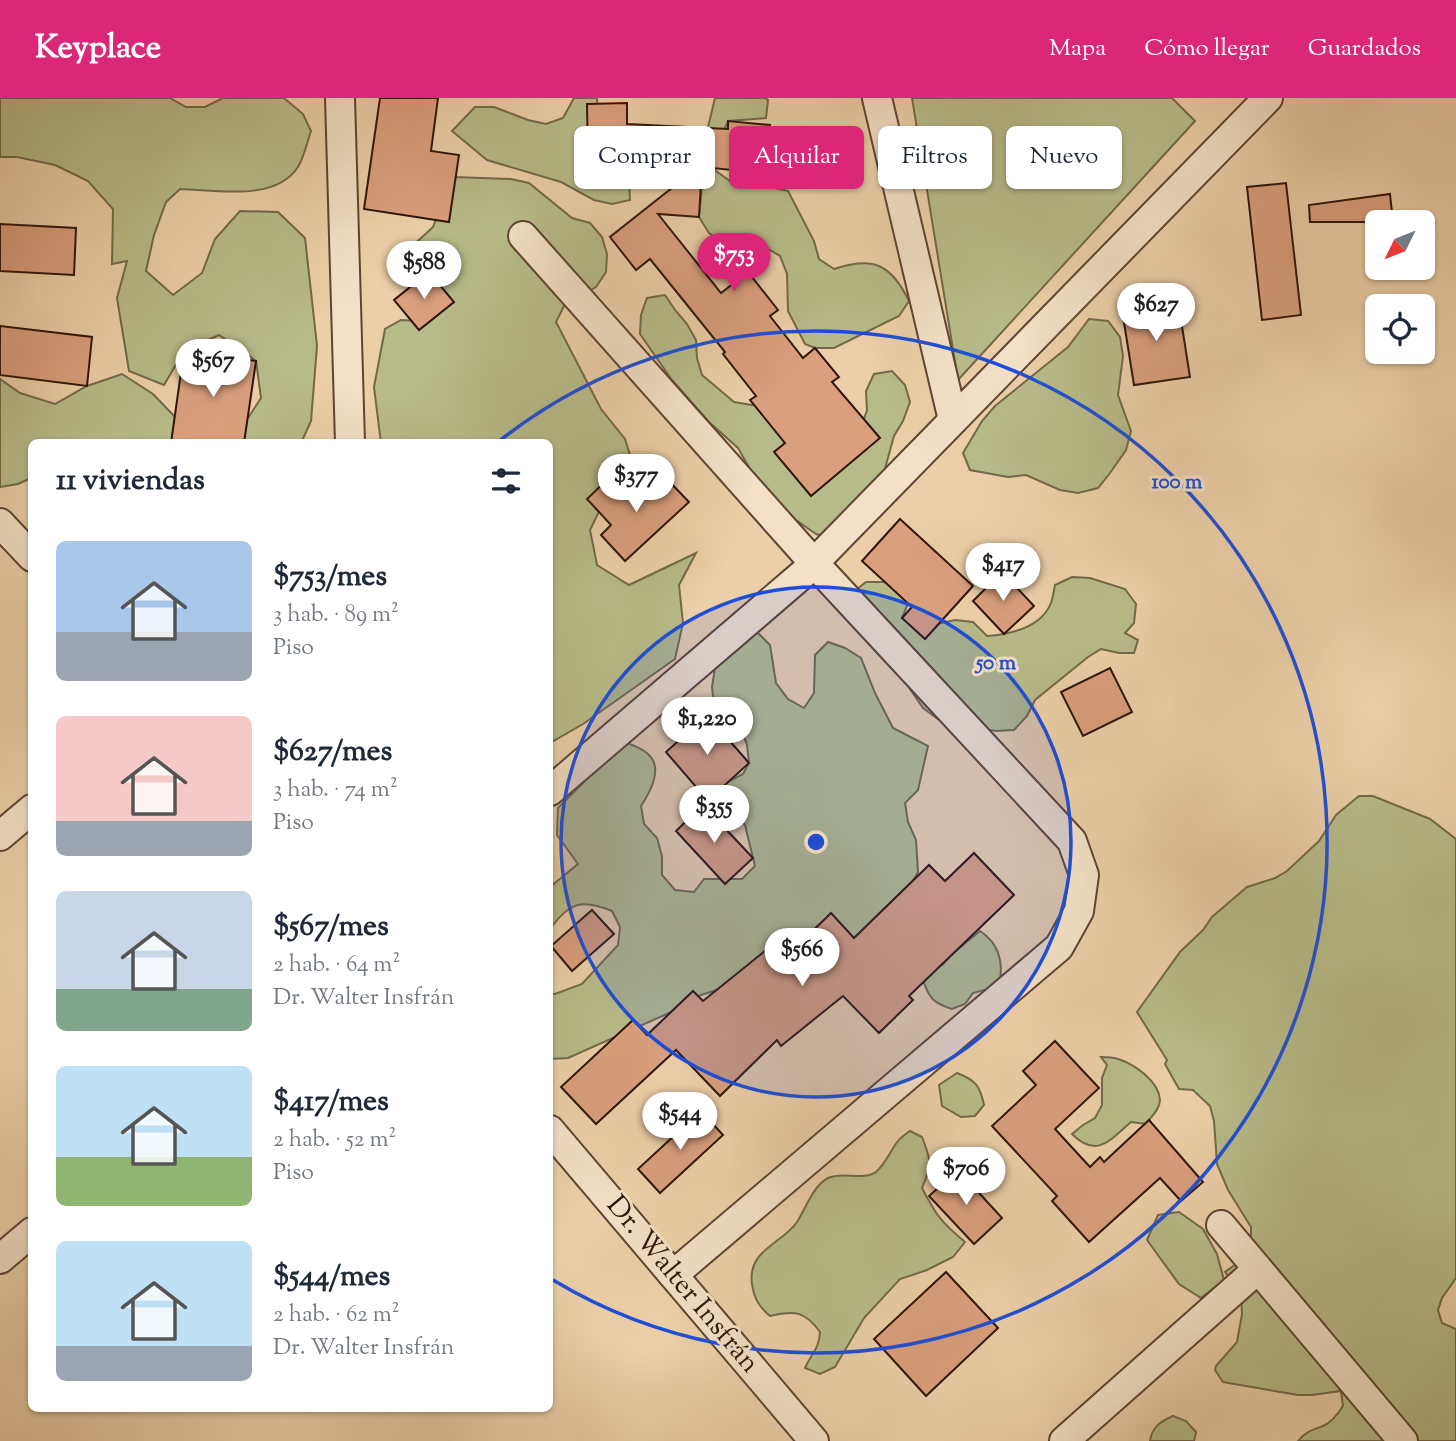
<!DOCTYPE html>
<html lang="es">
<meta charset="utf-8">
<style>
body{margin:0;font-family:"Sorts Mill Goudy",serif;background:#f2f2f3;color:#1f2937;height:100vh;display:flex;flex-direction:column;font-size:26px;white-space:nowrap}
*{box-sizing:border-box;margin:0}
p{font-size:23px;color:#747a83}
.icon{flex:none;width:38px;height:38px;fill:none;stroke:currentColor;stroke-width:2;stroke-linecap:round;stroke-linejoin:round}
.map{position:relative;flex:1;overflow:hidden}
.details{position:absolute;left:28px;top:341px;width:525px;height:973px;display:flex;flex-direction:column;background:#fff;border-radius:10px;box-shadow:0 2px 5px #0004}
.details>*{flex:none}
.guide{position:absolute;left:574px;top:28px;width:665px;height:63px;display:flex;gap:14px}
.needle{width:46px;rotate:227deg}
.buttons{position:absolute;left:1365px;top:112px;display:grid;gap:14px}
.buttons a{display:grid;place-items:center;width:70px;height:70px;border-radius:10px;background:#fff;box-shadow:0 2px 5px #0004;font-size:35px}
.price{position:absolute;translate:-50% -60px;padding:0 16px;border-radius:24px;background:#fff;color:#222;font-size:23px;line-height:46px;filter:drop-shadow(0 2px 4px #0008)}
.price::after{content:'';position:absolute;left:50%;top:42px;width:21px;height:16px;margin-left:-10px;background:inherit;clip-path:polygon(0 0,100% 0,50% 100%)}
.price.selected{background:#db2777;color:#fff}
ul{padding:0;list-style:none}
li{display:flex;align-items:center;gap:21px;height:175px;padding:0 28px}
li span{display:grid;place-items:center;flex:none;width:196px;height:140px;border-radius:10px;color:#555}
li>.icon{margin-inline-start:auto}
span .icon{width:84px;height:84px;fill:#fffc;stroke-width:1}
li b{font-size:30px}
h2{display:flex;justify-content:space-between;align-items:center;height:84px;padding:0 28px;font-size:30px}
.pill{padding:0 24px;border-radius:10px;background:#fff;box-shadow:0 2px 5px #0004;font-size:24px;line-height:63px}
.pill.selected{background:#db2777;color:#fff}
header{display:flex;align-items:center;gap:42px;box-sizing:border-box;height:98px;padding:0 35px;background:#db2777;color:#fff}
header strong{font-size:33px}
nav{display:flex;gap:38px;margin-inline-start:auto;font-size:24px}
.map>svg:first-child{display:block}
.green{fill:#b7bb89;stroke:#73684a;stroke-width:2}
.building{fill:#da9f7d;stroke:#2f150a;stroke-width:2}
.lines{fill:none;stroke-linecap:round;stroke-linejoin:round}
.minor-casing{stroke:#5e4432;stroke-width:32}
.minor{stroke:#f3e0c6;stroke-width:28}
.ring{fill:none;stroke:#1d4ed8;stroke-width:3.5}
.labels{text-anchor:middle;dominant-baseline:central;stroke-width:6;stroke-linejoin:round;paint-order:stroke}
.street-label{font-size:28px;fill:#2f150a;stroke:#f3e0c6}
.centre{fill:#1d4ed8;stroke:#f3e0c6;stroke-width:3.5}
.ring-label{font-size:21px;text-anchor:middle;font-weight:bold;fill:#1d4ed8;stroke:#f3e0c6;stroke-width:6;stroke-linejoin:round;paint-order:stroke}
</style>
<header>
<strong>Keyplace</strong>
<nav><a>Mapa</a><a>Cómo llegar</a><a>Guardados</a></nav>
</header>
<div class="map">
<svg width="1456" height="1343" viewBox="0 0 1456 1343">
<rect width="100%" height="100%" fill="#eccfa8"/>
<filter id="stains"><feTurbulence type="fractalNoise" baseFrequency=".00286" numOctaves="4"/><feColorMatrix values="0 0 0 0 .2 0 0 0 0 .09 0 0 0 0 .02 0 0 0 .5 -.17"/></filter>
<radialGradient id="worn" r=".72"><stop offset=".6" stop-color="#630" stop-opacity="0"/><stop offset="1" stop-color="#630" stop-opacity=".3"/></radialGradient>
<g class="green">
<path d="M0,0H170L186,9H205L223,0H284L303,16L311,33C307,45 304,59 298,69C275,104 217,92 180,91L166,104L154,137L146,173L173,197L202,175L215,141L240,113L278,114L305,140L317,248L311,323L301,345H149L121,342L108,345H32L31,380L18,386L0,389V281L20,295L55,306L87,288L122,276L153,296L178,322L213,331L248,320L261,300L256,263L219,237L184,253L164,287L129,273L117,200L127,163L112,166L113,111L88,83L55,67L17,59H0Z"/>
<path d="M574,0H597L600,59L629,83L630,102L612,106L594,102L561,84L487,62L452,33L475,9H494L528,22L546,26L563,20Z"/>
<path d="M715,0H765L768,2L766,20L728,23L716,52L712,70L734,86L770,89L788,93L814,143L819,161L834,171C873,158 891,166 909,203L899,218L834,250H815L805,246L788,213L787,176L780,158L763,148L725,146L709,135L699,119L704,68L709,50L708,29Z"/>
<path d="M912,0H1172L1195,23L958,282Z"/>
<path d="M454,79L511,81L529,85L572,120L590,125L602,139L607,156L606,174L596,189L564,208L556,224L601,311L625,341L636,376L606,399L590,432L597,467L629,487L696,455L679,487L683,525L675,561L583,626L550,645V345H381L374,289L385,231L401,222L419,223L434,181L405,155L433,129Z"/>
<path d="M665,197L675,212L687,226L696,242L697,260L702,277L734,304L752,307L791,301L854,349L867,312L866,293L874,276L892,273L905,287L910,304L903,323L894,338L881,385L826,439L816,436L786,415L760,389L738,350L709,324L672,282L640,236L641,217L647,200Z"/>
<path d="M1089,221L1108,223L1120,239L1123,258L1118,297L1131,333L1126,352L1110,375L1098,390L1078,395L1060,392L1026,377L1008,379L970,372L963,355L982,323L995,308L1068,249Z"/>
<path d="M1072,479L1090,480L1125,491L1136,506L1134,525L1125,535L1138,542L1134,555H1119L1101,551L1088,559L1035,602L1027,618L1014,632L996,633L956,627L938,621L923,610L910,591L899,554L851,496L866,484H884L903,486L909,503L902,520L918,525L937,526L955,522L973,524L987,538C1011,536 1041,530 1051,505C1053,499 1054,493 1055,487Z"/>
<path d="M753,530L770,547L776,585L788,601L804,610L814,595L815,557L828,544L845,550L861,560L875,595L893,630L928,648L918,692L905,705L908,724L916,742L918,774L899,808L855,844L841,831L799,845L772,870L736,886L701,897L669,915L568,960L550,961V896H555L582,886L618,847L620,829L612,813C581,800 569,805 550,831V789L578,766L557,737L558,710L584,684L587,665L614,642C659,651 666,670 641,708L644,726L657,740L662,758V777L675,792L694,794L704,781H742L755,768L745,727L732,713L712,716L695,715L688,698L704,688L726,685L743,676L749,665L747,647L741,631L726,621L714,607L712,589L715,570L739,542Z"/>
<path d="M1359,698H1373L1430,721L1456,741V1180L1442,1200L1438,1212L1442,1225L1456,1231V1343H1298C1305,1334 1312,1332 1323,1328C1332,1324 1338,1316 1343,1308L1341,1293L1312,1297H1298L1223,1284L1215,1272L1216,1268L1237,1244L1242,1216L1241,1199L1234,1185L1225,1174L1236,1166L1251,1144V1129L1228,1092L1217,1066L1214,1023L1210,1008L1193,992L1179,991L1165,966L1167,962L1137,914L1180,854L1203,832L1212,819L1247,789L1275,780L1287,773L1319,743L1336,717Z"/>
<path d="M980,833C1000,846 1004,865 999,888L973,895L965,906L952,911C933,905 929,900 923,882L928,868L942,867L951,857Z"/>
<path d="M1101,959C1107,959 1113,959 1118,961C1134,966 1159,983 1160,1002C1160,1011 1151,1019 1146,1026L1131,1024C1110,1042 1097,1061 1072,1036L1083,1027L1095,1020L1102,1007V980L1107,967Z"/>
<path d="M957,975C975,982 980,987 984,1007L975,1018L961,1019L942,1008L939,987Z"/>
<path d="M910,1033L922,1039C931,1063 933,1065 922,1090C936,1117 941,1124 965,1144L953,1159L927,1172L900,1181L864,1220L835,1269L820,1276L805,1270C812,1254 819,1252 820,1234C805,1213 794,1212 770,1218C759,1209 754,1200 752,1186C747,1152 782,1146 797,1124C806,1110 813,1088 828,1080C842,1073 863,1083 876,1074C886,1065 890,1053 898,1043C901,1039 906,1036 910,1033Z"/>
<path d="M1179,1114L1203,1131L1217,1156L1224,1182L1201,1200L1179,1186L1147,1142L1158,1117Z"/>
<path d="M1173,1318L1186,1323L1196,1334L1194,1343H1150C1152,1329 1161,1323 1173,1318Z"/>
</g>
<g class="building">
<path d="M380,0H438L431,53L459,57L449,124L364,111Z"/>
<path d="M627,5V26L728,31V23L770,27L765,75L702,69L699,119L658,116L721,195L748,174L778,212L770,218L803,260L815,250L839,279L832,284L880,340L811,398L774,354L785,345L750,302L756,298L723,256L725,254L650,161L636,172L610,139L706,63H588L587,6Z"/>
<path d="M1286,85L1301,217L1262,222L1247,89Z"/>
<path d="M1390,96L1393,124H1310L1309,107Z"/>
<path d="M0,126L76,130L74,177L0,173Z"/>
<path d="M429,174L454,204L419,232L394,202Z"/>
<path d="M1178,203L1190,279L1134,287L1122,212Z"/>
<path d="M0,228L92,239L87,288L0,277Z"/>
<path d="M184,253L256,263L244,345H171Z"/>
<path d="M664,378L689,404L625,463L601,437L611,427L587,401L610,379L634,405Z"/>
<path d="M900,421L973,488L925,541L902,520L912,509L862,463Z"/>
<path d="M1002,474L1034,508L1004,536L973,503Z"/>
<path d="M1110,570L1132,614L1083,638L1061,594Z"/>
<path d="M707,617L749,665L714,697H703L666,654Z"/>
<path d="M703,707L753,760L725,786L676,733Z"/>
<path d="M974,755L1014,797L909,898L913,902L879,935L843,898L781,948L777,942L720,998L676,952L596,1026L561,989L633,922L647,937L693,893L703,903L776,844L787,858L831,815L854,840L929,767L945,783Z"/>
<path d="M592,812L614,836L572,873L551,848Z"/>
<path d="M1055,943L1099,990L1055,1031L1090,1069L1100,1059L1104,1064L1149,1022L1203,1084L1181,1103L1160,1080L1089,1144L1052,1103L1057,1098L992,1028L1036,987L1023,973Z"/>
<path d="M701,1013L723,1037L660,1095L638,1071Z"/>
<path d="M958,1072L1002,1120L974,1146L929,1098Z"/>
<path d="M946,1174L998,1230L926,1298L874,1241Z"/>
</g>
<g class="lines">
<defs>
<g id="minor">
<path d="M340,0L350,345"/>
<path d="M877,0L953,322"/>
<path d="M523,138L814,465L1072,743L1084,777L1079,813L1059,849L673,1177"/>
<path d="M0,425L32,459"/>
<path d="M550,693L804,475L1268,0"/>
<path d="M0,738L32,711"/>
<path d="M550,1032L814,1343"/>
<path d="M1221,1127L1403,1343"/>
<path d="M0,1161L32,1134"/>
<path d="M1064,1343L1258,1171"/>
</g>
</defs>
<use href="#minor" class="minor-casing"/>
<use href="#minor" class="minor"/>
</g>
<circle cx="816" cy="744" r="255" fill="#1d4ed8" fill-opacity=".12"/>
<g class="ring">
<circle cx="816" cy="744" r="255"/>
<path d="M498 344A511 511 0 1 1 553 1182"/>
</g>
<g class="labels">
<g class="street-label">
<text transform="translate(682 1187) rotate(50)">Dr. Walter Insfrán</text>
</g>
</g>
<circle cx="816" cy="744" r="10" class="centre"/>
<g class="ring-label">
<text x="1177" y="390">100 m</text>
<text x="996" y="571">50 m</text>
</g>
<rect width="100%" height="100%" filter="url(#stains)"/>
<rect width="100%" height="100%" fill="url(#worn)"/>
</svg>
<div class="buttons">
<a><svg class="needle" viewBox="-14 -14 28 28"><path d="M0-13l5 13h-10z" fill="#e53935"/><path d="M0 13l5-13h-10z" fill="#747a83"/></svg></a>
<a><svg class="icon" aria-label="locate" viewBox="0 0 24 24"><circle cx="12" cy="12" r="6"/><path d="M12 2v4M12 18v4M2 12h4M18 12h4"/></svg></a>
</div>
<b class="price selected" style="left:734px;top:195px">$753</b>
<b class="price" style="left:424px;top:203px">$588</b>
<b class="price" style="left:1156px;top:245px">$627</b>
<b class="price" style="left:213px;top:301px">$567</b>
<b class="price" style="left:636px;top:416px">$377</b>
<b class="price" style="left:1003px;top:505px">$417</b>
<b class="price" style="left:707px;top:659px">$1,220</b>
<b class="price" style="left:714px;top:747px">$355</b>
<b class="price" style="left:802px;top:890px">$566</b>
<b class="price" style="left:680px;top:1054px">$544</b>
<b class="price" style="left:966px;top:1109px">$706</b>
<div class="guide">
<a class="pill">Comprar</a>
<a class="pill selected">Alquilar</a>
<a class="pill">Filtros</a>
<a class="pill">Nuevo</a>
</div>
<section class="details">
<h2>11 viviendas<svg class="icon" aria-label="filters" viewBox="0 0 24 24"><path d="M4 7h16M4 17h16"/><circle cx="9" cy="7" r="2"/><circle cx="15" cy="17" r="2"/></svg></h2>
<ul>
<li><span style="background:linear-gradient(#a9c7e8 65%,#9aa5b1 0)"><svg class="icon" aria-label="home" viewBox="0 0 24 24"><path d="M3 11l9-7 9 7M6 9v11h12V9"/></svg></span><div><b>$753/mes</b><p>3 hab. · 89 m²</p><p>Piso</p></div></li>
<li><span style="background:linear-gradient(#f6c9c9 75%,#9aa5b1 0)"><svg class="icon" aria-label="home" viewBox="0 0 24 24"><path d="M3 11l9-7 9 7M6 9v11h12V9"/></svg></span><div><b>$627/mes</b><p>3 hab. · 74 m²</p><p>Piso</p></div></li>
<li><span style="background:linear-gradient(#c9d6e8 70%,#7fa58c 0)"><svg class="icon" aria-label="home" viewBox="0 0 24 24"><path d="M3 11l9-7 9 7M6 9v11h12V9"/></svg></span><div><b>$567/mes</b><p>2 hab. · 64 m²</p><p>Dr. Walter Insfrán</p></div></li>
<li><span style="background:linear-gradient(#bfe0f5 65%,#8fb573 0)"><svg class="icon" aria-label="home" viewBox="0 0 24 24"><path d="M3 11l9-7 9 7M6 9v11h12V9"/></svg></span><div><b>$417/mes</b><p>2 hab. · 52 m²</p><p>Piso</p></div></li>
<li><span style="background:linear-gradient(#bfe0f5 75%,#9aa5b1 0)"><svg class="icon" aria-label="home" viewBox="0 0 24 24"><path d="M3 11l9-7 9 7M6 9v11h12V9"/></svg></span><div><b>$544/mes</b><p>2 hab. · 62 m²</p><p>Dr. Walter Insfrán</p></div></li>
</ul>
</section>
</div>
